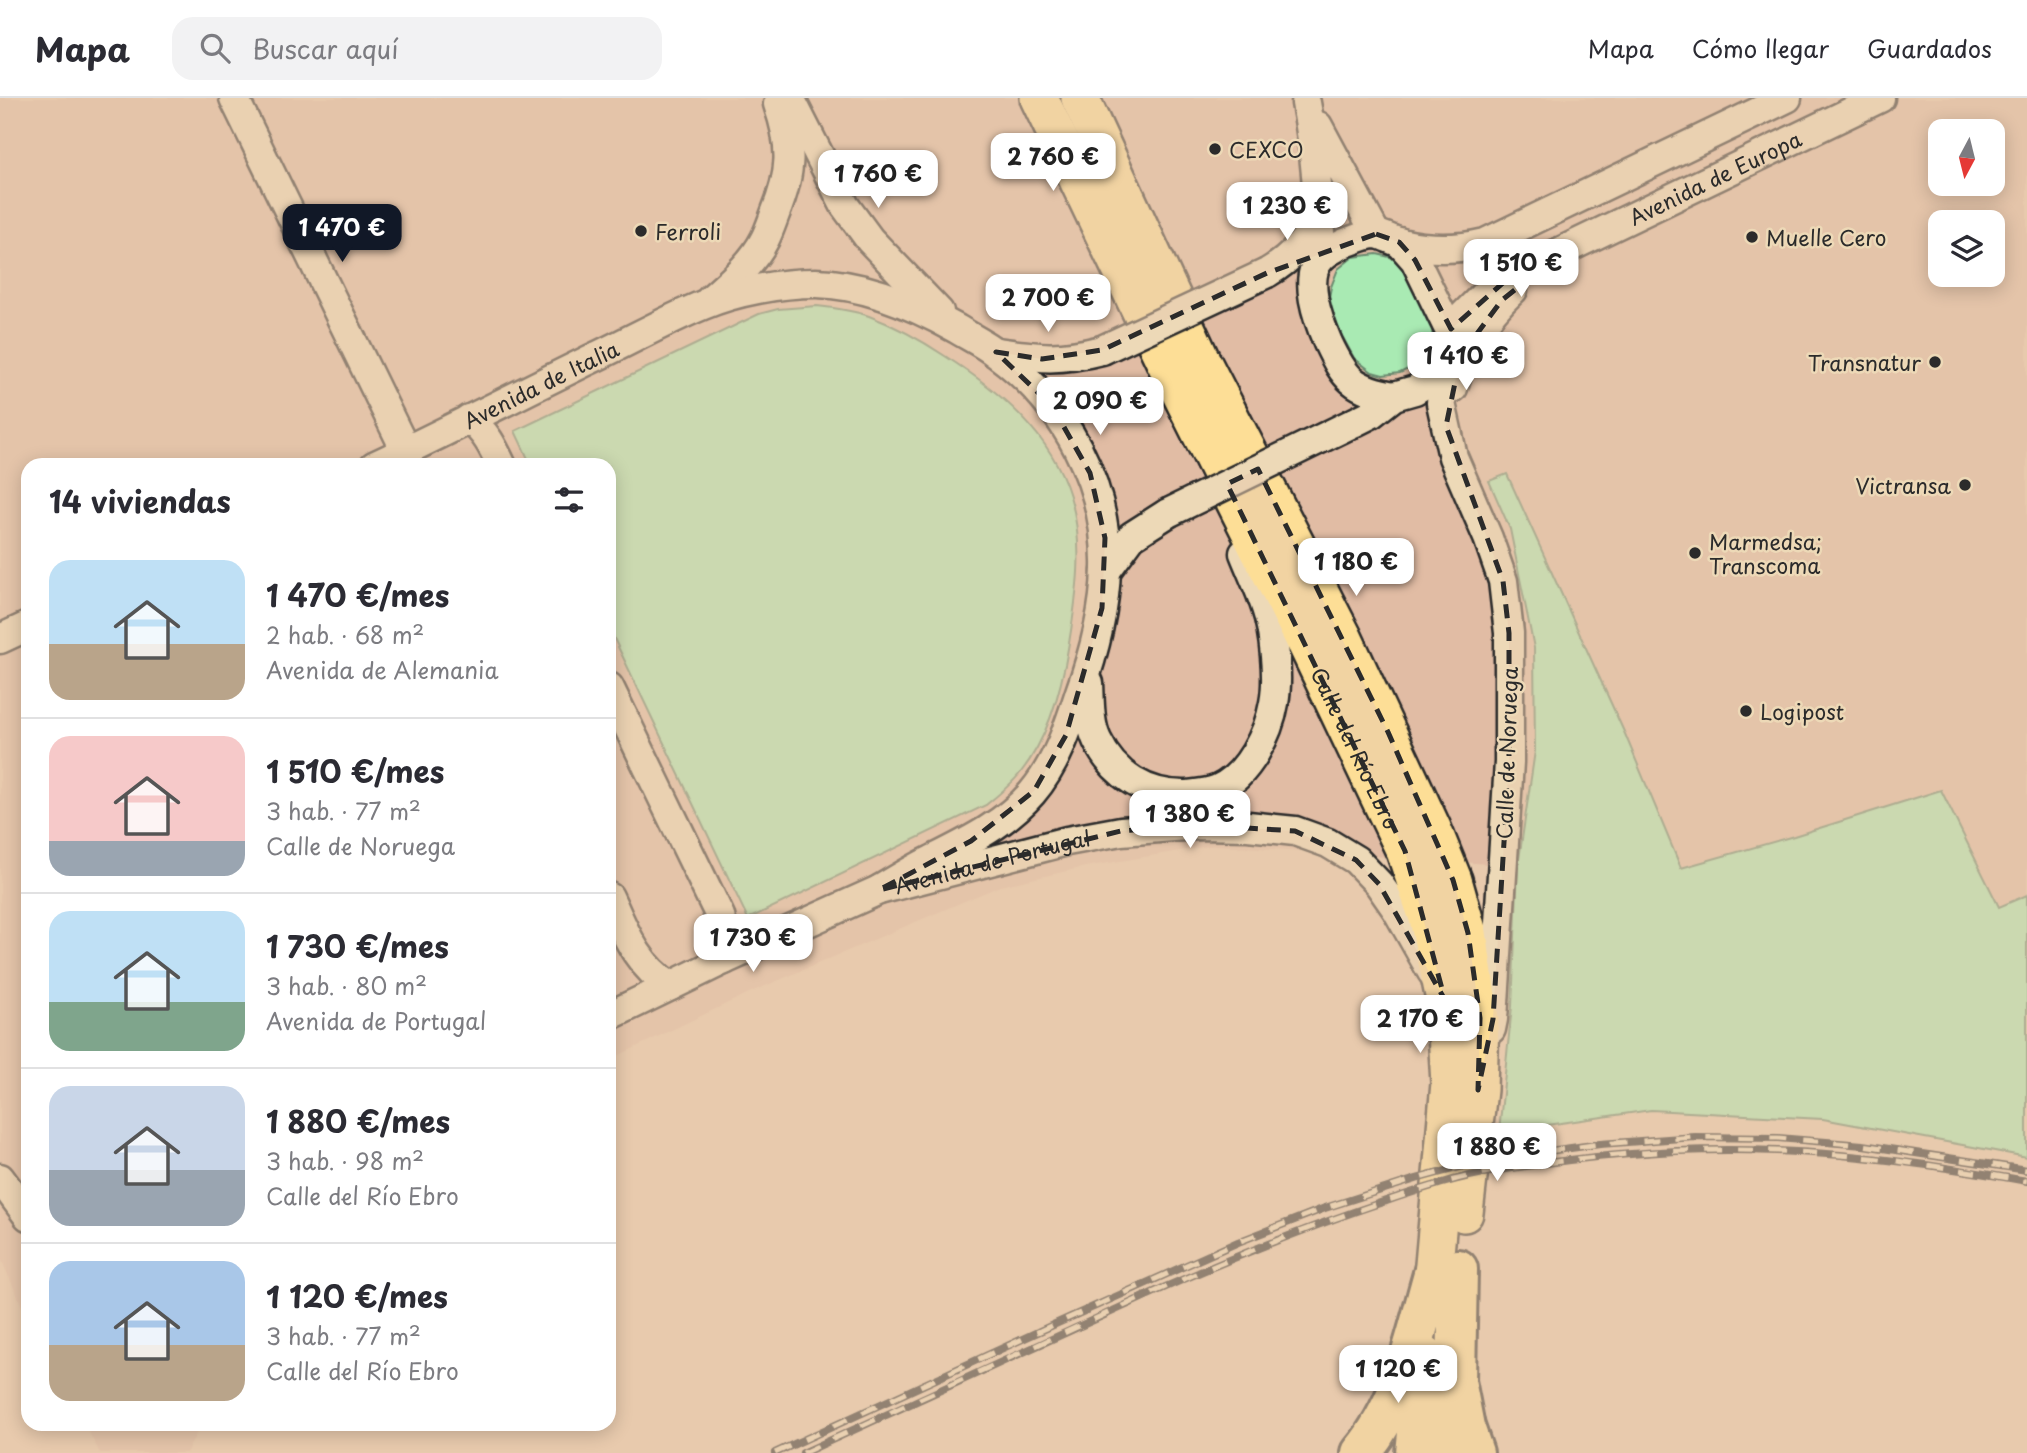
<!DOCTYPE html>
<html lang="es">
<meta charset="utf-8">
<style>
body{margin:0;font-family:"Playpen Sans",sans-serif;background:#f2f2f3;color:#2b2b33;height:100vh;display:flex;flex-direction:column;font-size:26px;white-space:nowrap}
*{box-sizing:border-box;margin:0}
p{font-size:23px;color:#7c7c81}
.icon{flex:none;width:38px;height:38px;fill:none;stroke:currentColor;stroke-width:2;stroke-linecap:round;stroke-linejoin:round}
.map{position:relative;flex:1;overflow:hidden}
.panel{position:absolute;left:21px;top:360px;width:595px;height:973px;display:flex;flex-direction:column;background:#fff;border-radius:21px;box-shadow:0 4px 18px #0003}
.panel>*{flex:none}
.needle{width:46px;rotate:187deg}
.buttons{position:absolute;left:1928px;top:21px;display:grid;gap:14px}
.buttons a{display:grid;place-items:center;width:77px;height:77px;border-radius:14px;background:#fff;box-shadow:0 4px 18px #0003;font-size:35px}
.price{position:absolute;translate:-50% -60px;padding:0 16px;border-radius:14px;background:#fff;color:#222;font-size:23px;line-height:46px;filter:drop-shadow(0 2px 4px #0008)}
.price::after{content:'';position:absolute;left:50%;top:42px;width:21px;height:16px;margin-left:-10px;background:inherit;clip-path:polygon(0 0,100% 0,50% 100%)}
.price.selected{background:#111827;color:#fff}
ul{padding:0;list-style:none}
li{display:flex;align-items:center;gap:21px;height:175px;padding:0 28px}
li+li{border-top:2px solid #e1e1e2}
li span{display:grid;place-items:center;flex:none;width:196px;height:140px;border-radius:21px;color:#555}
li>.icon{margin-inline-start:auto}
span .icon{width:84px;height:84px;fill:#fffc;stroke-width:1}
li b{font-size:30px}
h2{display:flex;justify-content:space-between;align-items:center;height:84px;padding:0 28px;font-size:30px}
header{display:flex;align-items:center;gap:42px;box-sizing:border-box;height:98px;padding:0 35px;background:#fff;border-bottom:2px solid #e1e1e2}
header strong{font-size:33px}
nav{display:flex;gap:38px;margin-inline-start:auto;font-size:24px}
.search{width:490px;height:63px;background:#f2f2f3;display:flex;align-items:center;gap:18px;box-sizing:border-box;padding:0 24px;border-radius:21px;color:#7c7c81;font-size:26px}
.map>svg:first-child{display:block}
.built{fill:#e1bca4;fill-rule:evenodd}
.green{fill:#a9eab3;stroke:#6a8a6f;stroke-width:2}
.lines{fill:none;stroke-linecap:round;stroke-linejoin:round}
.minor-casing{stroke:#2b2b2b;stroke-width:33}
.major-casing{stroke:#2b2b2b;stroke-width:42}
.highway-casing{stroke:#2b2b2b;stroke-width:44}
.minor{stroke:#edd9b7;stroke-width:28}
.major{stroke:#fdde96;stroke-width:37}
.highway{stroke:#fdde96;stroke-width:38}
.rail-casing{stroke:#2b2b2b;stroke-width:8}
.rail{stroke:#edd9b7;stroke-width:5;stroke-dasharray:16;stroke-linecap:butt}
.minor-bridge-casing{stroke:#2b2b2b;stroke-width:33;stroke-linecap:butt}
.minor-bridge{stroke:#edd9b7;stroke-width:28}
.marked{fill:none;stroke:#2b2b2b;stroke-width:5;stroke-dasharray:14 9;stroke-linejoin:round}
.poi-dot{fill:#2b2b2b;stroke:#edd9b7;stroke-width:2.5}
.labels{text-anchor:middle;dominant-baseline:central;stroke-width:5;stroke-linejoin:round;paint-order:stroke}
.poi-label{font-size:21px;fill:#2b2b2b;stroke:#edd9b7;text-anchor:start}
.street-label{font-size:21px;fill:#2b2b2b;stroke:#edd9b7}
</style>
<header>
<strong>Mapa</strong>
<div class="search"><svg class="icon" aria-label="search" viewBox="0 0 24 24"><circle cx="10" cy="10" r="6"/><path d="M15 15l6 6"/></svg>Buscar aquí</div>
<nav><a>Mapa</a><a>Cómo llegar</a><a>Guardados</a></nav>
</header>
<div class="map">
<svg width="2027" height="1355" viewBox="0 0 2027 1355">
<rect width="100%" height="100%" fill="#e8caad"/>
<filter id="ink" filterUnits="userSpaceOnUse"><feTurbulence type="fractalNoise" baseFrequency=".0143" numOctaves="2"/><feDisplacementMap in="SourceGraphic" scale="14" xChannelSelector="R" yChannelSelector="G"/><feConvolveMatrix kernelMatrix="1 2 1 2 8 2 1 2 1" color-interpolation-filters="sRGB"/></filter>
<g filter="url(#ink)">
<g class="built">
<path d="M0,0H2027V797L1999,809L1794,738L1681,771L1518,768L1215,747L1085,769L1000,788L751,894L609,962V368H28V1221L0,1159ZM1941,33H1993V86H1941ZM1941,124H1993V177H1941Z"/>
<path d="M85,1327H201L186,1355H100Z"/>
</g>
<g class="green">
<path d="M1377,156L1398,161L1405,170L1433,231L1431,244L1426,254L1414,268L1400,275L1383,277L1372,274L1354,260L1335,225L1328,204L1331,189L1338,171L1353,159Z"/>
<path d="M817,208C835,210 852,212 869,218C896,228 921,242 945,258C998,292 1051,335 1070,398C1085,446 1077,497 1069,545C1062,589 1049,639 1021,674C1011,687 998,697 986,707L748,821L609,530V368L531,367L515,333L759,216L778,211Z"/>
<path d="M1507,376L1625,636L1681,770L1794,738L1941,692L1999,809L2027,797V1059L1823,1021L1651,1012L1499,1034L1512,908L1518,768L1535,653L1534,550L1510,431L1489,383Z"/>
</g>
<g class="lines">
<defs>
<g id="minor">
<path d="M234,0L406,353V368"/>
<path d="M790,0L845,108L870,142L939,214"/>
<path d="M1306,5C1316,56 1319,107 1321,159"/>
<path d="M1318,28L1376,136"/>
<path d="M1399,144L1415,162L1451,236"/>
<path d="M1267,175C1293,160 1308,142 1318,114"/>
<path d="M711,201C730,184 753,165 765,141C769,133 772,124 775,116C792,74 793,49 778,6"/>
<path d="M996,254C1039,260 1059,263 1102,252"/>
<path d="M1444,263L1441,305L1453,359L1488,440L1503,483L1509,535V664L1493,921L1491,931"/>
<path d="M1453,290C1463,253 1485,218 1513,192"/>
<path d="M1394,298C1353,291 1345,281 1328,245C1319,224 1301,178 1322,159C1328,153 1337,149 1345,145C1354,142 1366,136 1376,136C1384,137 1393,143 1401,145C1430,152 1456,152 1485,145L1787,0"/>
<path d="M469,321C486,334 493,349 502,368"/>
<path id="s1" d="M1353,325L1371,316L1394,298L1415,292L1432,281L1444,263L1451,236L1459,222L1485,196L1512,177L1880,0"/>
<path id="s2" d="M374,368C445,334 516,298 587,263C626,245 664,223 703,207C736,193 781,185 816,185C864,186 916,208 957,231C970,239 985,246 997,256C1065,306 1108,386 1106,471C1105,514 1093,558 1079,597C1068,631 1056,667 1032,695C1005,726 968,744 932,762C913,771 896,782 879,792"/>
<path d="M1106,473L1132,438L1168,415"/>
<path d="M0,541L28,528"/>
<path d="M1089,585C1090,603 1089,625 1097,642C1114,678 1147,698 1187,697C1196,696 1209,695 1218,691C1248,678 1269,635 1274,605C1279,580 1274,533 1266,510C1260,491 1251,473 1244,455"/>
<path d="M609,589L720,818L724,836V862"/>
<path d="M609,799C626,835 635,865 670,888"/>
<path id="s3" d="M609,918L724,862L879,792L1067,743L1121,733L1199,727L1248,728L1295,733L1328,745L1356,762L1379,786L1397,812L1432,874"/>
<path d="M0,1080L28,1118"/>
</g>
<g id="major">
<path id="s4" d="M1039,0L1170,274L1307,547L1405,753L1428,820L1445,902L1450,985L1431,1201"/>
<path d="M1080,0L1201,262L1343,539L1432,730L1453,782L1468,835L1480,920L1478,992L1464,1115"/>
<path d="M1437,1355L1436,1328L1439,1286"/>
</g>
<g id="highway">
<path d="M1458,1171L1456,1283L1465,1329L1474,1355"/>
<path d="M1361,1355C1405,1302 1416,1233 1435,1169"/>
<path d="M1415,1355L1425,1257"/>
</g>
</defs>
<use href="#minor" class="minor-casing"/>
<use href="#major" class="major-casing"/>
<use href="#highway" class="highway-casing"/>
<use href="#minor" class="minor"/>
<use href="#major" class="major"/>
<use href="#highway" class="highway"/>
<defs>
<g id="rail">
<path d="M775,1355L1053,1227L1238,1144L1325,1110L1416,1081L1490,1061L1600,1046L1695,1039L1778,1040L1863,1047L2027,1072"/>
<path d="M803,1355C922,1300 1041,1245 1161,1191C1234,1159 1307,1129 1383,1104C1419,1092 1457,1079 1495,1073C1588,1057 1683,1049 1777,1053C1861,1056 1945,1069 2027,1083"/>
</g>
</defs>
<use href="#rail" class="rail-casing"/>
<use href="#rail" class="rail"/>
<defs>
<g id="minor-bridge">
<path d="M1102,252L1267,175"/>
<path d="M1168,415L1353,325"/>
</g>
</defs>
<use href="#minor-bridge" class="minor-bridge-casing"/>
<use href="#minor-bridge" class="minor-bridge"/>
</g>
</g>
<path d="M0 0H2027V1355H0ZM1376,136L1399,144L1415,162L1451,231L1512,177L1571,148L1502,202L1473,241L1457,275L1446,328L1503,483L1509,535V664L1493,921L1478,992L1480,920L1468,835L1453,782L1388,634L1258,371L1227,386L1405,753L1445,902L1379,786L1356,762L1295,733L1199,727L1121,733L879,792L971,743L1034,693L1066,637L1102,510L1105,440L1090,375L1052,308L996,254L1042,261L1102,252L1267,175Z" fill="#e8caad" fill-opacity=".55" fill-rule="evenodd"/>
<path class="marked" d="M1376,136L1399,144L1415,162L1451,231L1512,177L1571,148L1502,202L1473,241L1457,275L1446,328L1503,483L1509,535V664L1493,921L1478,992L1480,920L1468,835L1453,782L1388,634L1258,371L1227,386L1405,753L1445,902L1379,786L1356,762L1295,733L1199,727L1121,733L879,792L971,743L1034,693L1066,637L1102,510L1105,440L1090,375L1052,308L996,254L1042,261L1102,252L1267,175Z"/>
<g class="poi-dot">
<circle cx="1215" cy="51" r="7"/>
<circle cx="641" cy="133" r="7"/>
<circle cx="1752" cy="139" r="7"/>
<circle cx="1935" cy="264" r="7"/>
<circle cx="1965" cy="387" r="7"/>
<circle cx="1695" cy="455" r="7"/>
<circle cx="1746" cy="613" r="7"/>
</g>
<g class="labels">
<g class="poi-label">
<text x="1229" y="51">CEXCO</text>
<text x="655" y="133">Ferroli</text>
<text x="1766" y="139">Muelle Cero</text>
<text x="1921" y="264" text-anchor="end">Transnatur</text>
<text x="1951" y="387" text-anchor="end">Victransa</text>
<text x="1709" y="443">Marmedsa;<tspan x="1709" dy="24">Transcoma</tspan></text>
<text x="1760" y="613">Logipost</text>
</g>
<g class="street-label">
<text stroke="none"><textPath href="#s1" startOffset="452">Avenida de Europa</textPath></text>
<text stroke="none"><textPath href="#s2" startOffset="186">Avenida de Italia</textPath></text>
<text stroke="none"><textPath href="#s4" startOffset="723">Calle del Río Ebro</textPath></text>
<text transform="translate(1506 655) rotate(-88)">Calle de Noruega</text>
<text stroke="none"><textPath href="#s3" startOffset="415">Avenida de Portugal</textPath></text>
</g>
</g>
</svg>
<div class="buttons">
<a><svg class="needle" viewBox="-14 -14 28 28"><path d="M0-13l5 13h-10z" fill="#e53935"/><path d="M0 13l5-13h-10z" fill="#7c7c81"/></svg></a>
<a><svg class="icon" aria-label="layers" viewBox="0 0 24 24"><path d="M12 4l9 5-9 5-9-5zM3 14l9 5 9-5"/></svg></a>
</div>
<b class="price" style="left:1053px;top:95px">2 760 €</b>
<b class="price" style="left:878px;top:112px">1 760 €</b>
<b class="price" style="left:1287px;top:144px">1 230 €</b>
<b class="price selected" style="left:342px;top:166px">1 470 €</b>
<b class="price" style="left:1521px;top:201px">1 510 €</b>
<b class="price" style="left:1048px;top:236px">2 700 €</b>
<b class="price" style="left:1466px;top:294px">1 410 €</b>
<b class="price" style="left:1100px;top:339px">2 090 €</b>
<b class="price" style="left:1356px;top:500px">1 180 €</b>
<b class="price" style="left:1190px;top:752px">1 380 €</b>
<b class="price" style="left:753px;top:876px">1 730 €</b>
<b class="price" style="left:1420px;top:957px">2 170 €</b>
<b class="price" style="left:1497px;top:1085px">1 880 €</b>
<b class="price" style="left:1398px;top:1307px">1 120 €</b>
<section class="panel">
<h2>14 viviendas<svg class="icon" aria-label="filters" viewBox="0 0 24 24"><path d="M4 7h16M4 17h16"/><circle cx="9" cy="7" r="2"/><circle cx="15" cy="17" r="2"/></svg></h2>
<ul>
<li><span style="background:linear-gradient(#bfe0f5 60%,#b9a48a 0)"><svg class="icon" aria-label="home" viewBox="0 0 24 24"><path d="M3 11l9-7 9 7M6 9v11h12V9"/></svg></span><div><b>1 470 €/mes</b><p>2 hab. · 68 m²</p><p>Avenida de Alemania</p></div></li>
<li><span style="background:linear-gradient(#f6c9c9 75%,#9aa5b1 0)"><svg class="icon" aria-label="home" viewBox="0 0 24 24"><path d="M3 11l9-7 9 7M6 9v11h12V9"/></svg></span><div><b>1 510 €/mes</b><p>3 hab. · 77 m²</p><p>Calle de Noruega</p></div></li>
<li><span style="background:linear-gradient(#bfe0f5 65%,#7fa58c 0)"><svg class="icon" aria-label="home" viewBox="0 0 24 24"><path d="M3 11l9-7 9 7M6 9v11h12V9"/></svg></span><div><b>1 730 €/mes</b><p>3 hab. · 80 m²</p><p>Avenida de Portugal</p></div></li>
<li><span style="background:linear-gradient(#c9d6e8 60%,#9aa5b1 0)"><svg class="icon" aria-label="home" viewBox="0 0 24 24"><path d="M3 11l9-7 9 7M6 9v11h12V9"/></svg></span><div><b>1 880 €/mes</b><p>3 hab. · 98 m²</p><p>Calle del Río Ebro</p></div></li>
<li><span style="background:linear-gradient(#a9c7e8 60%,#b9a48a 0)"><svg class="icon" aria-label="home" viewBox="0 0 24 24"><path d="M3 11l9-7 9 7M6 9v11h12V9"/></svg></span><div><b>1 120 €/mes</b><p>3 hab. · 77 m²</p><p>Calle del Río Ebro</p></div></li>
</ul>
</section>
</div>
